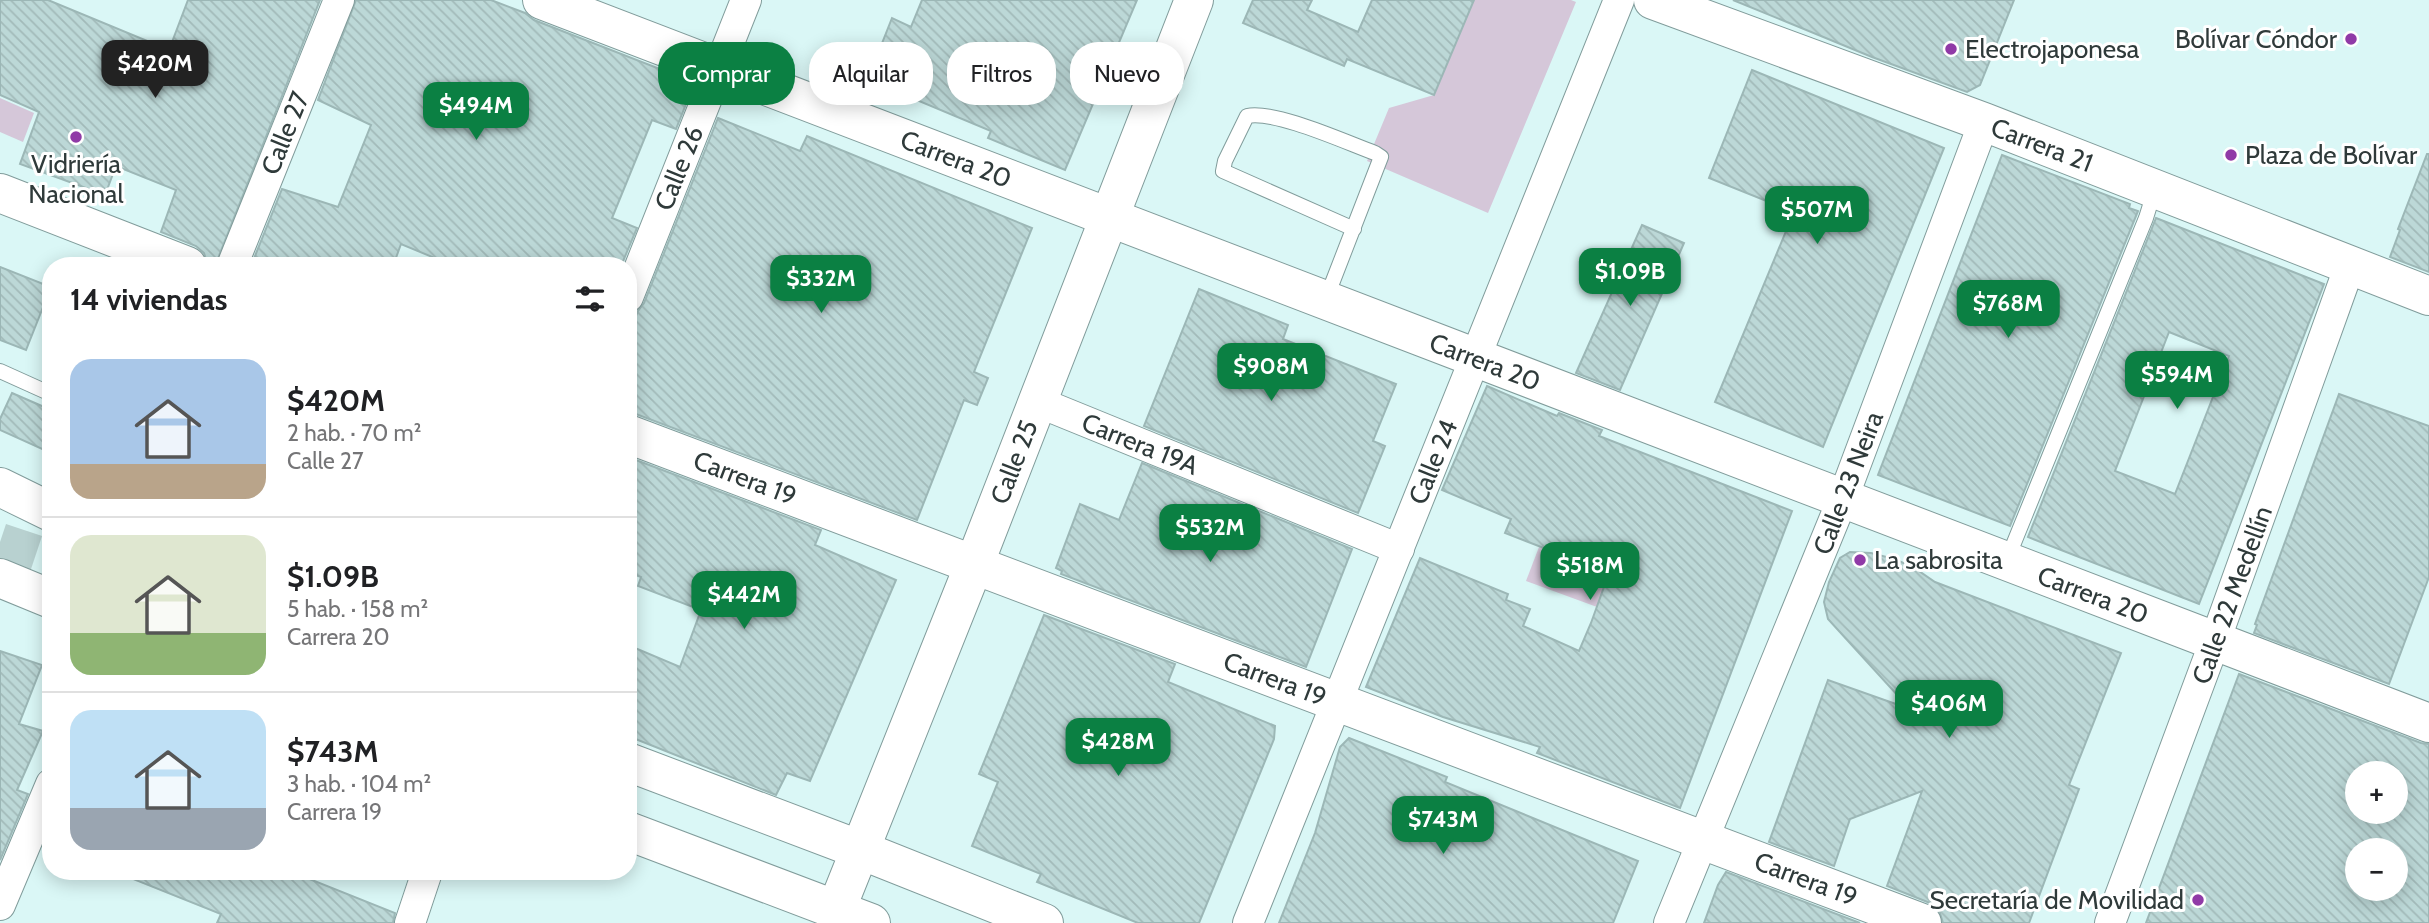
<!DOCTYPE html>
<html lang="es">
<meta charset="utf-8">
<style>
body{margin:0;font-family:Cabin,sans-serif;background:#f2f2f2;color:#202124;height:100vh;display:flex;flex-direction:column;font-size:26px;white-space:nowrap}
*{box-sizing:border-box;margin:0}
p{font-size:23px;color:#757577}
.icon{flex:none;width:38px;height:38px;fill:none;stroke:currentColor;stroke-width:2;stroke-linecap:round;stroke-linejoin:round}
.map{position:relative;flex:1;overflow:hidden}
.side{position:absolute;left:42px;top:257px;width:595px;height:623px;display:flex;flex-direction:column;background:#fff;border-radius:28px;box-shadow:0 4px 18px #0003}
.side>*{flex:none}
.banner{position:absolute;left:658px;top:42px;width:665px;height:63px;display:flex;gap:14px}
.tools{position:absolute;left:2345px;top:761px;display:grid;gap:14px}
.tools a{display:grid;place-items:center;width:63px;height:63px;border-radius:50%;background:#fff;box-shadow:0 4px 18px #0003;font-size:35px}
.price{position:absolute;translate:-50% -60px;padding:0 16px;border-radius:14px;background:#0b8043;color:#fff;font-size:23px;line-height:46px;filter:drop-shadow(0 2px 4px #0008)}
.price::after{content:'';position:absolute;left:50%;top:42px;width:21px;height:16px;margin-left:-10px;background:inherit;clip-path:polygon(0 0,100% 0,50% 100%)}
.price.active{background:#222;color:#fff}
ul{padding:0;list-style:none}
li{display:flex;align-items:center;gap:21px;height:175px;padding:0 28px}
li+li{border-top:2px solid #e0e0e0}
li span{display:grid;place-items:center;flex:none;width:196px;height:140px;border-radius:21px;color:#555}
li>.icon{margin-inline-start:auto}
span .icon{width:84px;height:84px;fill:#fffc;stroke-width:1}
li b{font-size:30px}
h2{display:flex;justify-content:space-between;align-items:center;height:84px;padding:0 28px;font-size:30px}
.chip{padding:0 24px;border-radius:28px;background:#fff;box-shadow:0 4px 18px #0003;font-size:24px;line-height:63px}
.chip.active{background:#0b8043;color:#fff}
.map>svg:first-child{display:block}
.green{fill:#d5c7d9}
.building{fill:url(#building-back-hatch);stroke:#9cb7b6;stroke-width:2;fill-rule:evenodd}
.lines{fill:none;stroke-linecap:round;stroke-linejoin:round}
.primary-tunnel{stroke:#b8d1d0;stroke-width:38;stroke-dasharray:38 19;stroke-linecap:butt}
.lane-casing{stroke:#819c9b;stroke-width:16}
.street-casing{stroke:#819c9b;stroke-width:32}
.secondary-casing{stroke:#819c9b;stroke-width:40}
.primary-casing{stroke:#819c9b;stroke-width:40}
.lane{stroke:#fff;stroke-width:14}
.street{stroke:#fff;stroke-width:30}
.secondary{stroke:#fff;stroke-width:38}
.primary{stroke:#fff;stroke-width:38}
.poi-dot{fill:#903aa7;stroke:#fff;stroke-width:2.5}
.labels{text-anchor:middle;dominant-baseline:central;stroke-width:6;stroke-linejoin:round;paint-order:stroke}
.poi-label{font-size:26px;fill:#2f3a3a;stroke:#fff;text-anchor:start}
.street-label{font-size:26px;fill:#2f3a3a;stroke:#fff}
</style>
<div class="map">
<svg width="2429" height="923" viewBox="0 0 2429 923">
<defs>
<pattern id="building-back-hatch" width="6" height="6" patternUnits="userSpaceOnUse" patternTransform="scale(1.75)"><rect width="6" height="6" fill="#bcd8d7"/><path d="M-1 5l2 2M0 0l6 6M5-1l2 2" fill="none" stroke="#a2bab9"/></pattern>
</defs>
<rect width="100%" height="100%" fill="#daf7f6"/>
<g class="green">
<path d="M1474,0H1571L1576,2L1488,213L1367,161L1389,108L1434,95Z"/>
<path d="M0,98L34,113L23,142L0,132Z"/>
<path d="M1539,547L1609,574L1597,607L1526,581Z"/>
</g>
<g class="building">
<path d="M0,0H48L169,50L188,0H320L215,266H208L204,253L196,246L161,232L176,190L116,166L105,195L20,164L39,112L0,95Z"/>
<path d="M356,0H491L525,13L534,20L678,76L670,98L686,104L676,129L652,120L612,218L637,228L621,266H454L401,244L393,266H251L282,189L338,207L371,125L318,100Z"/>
<path d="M922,0H1137L1065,170L988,138L991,131L907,96L919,67L879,51L892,18L911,27Z"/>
<path d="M1253,0H1312L1307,10L1358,32L1372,0H1474L1434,95L1347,59L1344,66L1243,23Z"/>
<path d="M1733,0H2014L1980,85L1967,92L1872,57Z"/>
<path d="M1752,70L1944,148L1823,447L1715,402L1794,212L1709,178Z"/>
<path d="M718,118L800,151L807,136L1032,228L974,372L988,378L977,405L964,400L917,520L636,414L628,413V336L638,311L644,303Z"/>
<path d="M2427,154H2429V272L2390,257L2400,230L2398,229Z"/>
<path d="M2002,155L2130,204L2129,208L2138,211L2010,526L1878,475Z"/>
<path d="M2156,218L2324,284L2199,604L2028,537ZM2169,332L2229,356L2175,494L2115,471Z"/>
<path d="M1642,225L1684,243L1620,390L1576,373Z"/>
<path d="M0,267L51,287L26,350L0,340Z"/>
<path d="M1199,289L1288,325L1283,339L1396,384L1373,441L1385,446L1358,513L1144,426Z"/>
<path d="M1487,386L1557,416L1559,413L1602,430L1599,436L1792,511L1680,808L1537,753L1540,747L1443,717L1366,687L1420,558L1508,594L1506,600L1530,609L1523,626L1579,651L1591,623L1609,573L1505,533L1511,519L1442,490Z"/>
<path d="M12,393L51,410V453L0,430V419Z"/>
<path d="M2339,394L2429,426V577L2389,684L2254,633L2257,625L2255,624Z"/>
<path d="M628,457L821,530L815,545L896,580L810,781L787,773L776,795L628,736V645L680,667L701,610L638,586L641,577L628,572Z"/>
<path d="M1142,463L1352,549L1306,667L1061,574L1062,571L1056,568L1080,504L1119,520Z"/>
<path d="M1850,552L1871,553L1894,559L1913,567L1935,582L2121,653L2069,785L2079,789L2029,923H1943L1939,910L1930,903L1887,886L1922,791L1850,819L1834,866L1769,842L1828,680L1910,709L1828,619L1824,602L1829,582L1840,558Z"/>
<path d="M1044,615L1175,664L1168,682L1275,726L1274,739L1199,923H1138L1037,882L1041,874L972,846L998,782L979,774Z"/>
<path d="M0,651L42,665L19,724L43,731L17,790L28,794L0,860Z"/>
<path d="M2239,674L2421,743L2429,744V923H2146ZM2357,774H2396V812H2357ZM2357,850H2396V889H2357Z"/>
<path d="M1349,738L1447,777L1445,782L1638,861L1613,923H1279L1315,833L1340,747Z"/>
<path d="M119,872H292L395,913L393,923H217L221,914L118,873Z"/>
<path d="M1726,872L1860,923H1704L1718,885Z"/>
</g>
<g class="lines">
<path class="primary-tunnel" d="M0,542L51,559"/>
<defs>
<g id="lane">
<path d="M1326,299L1381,157L1375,153C1345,142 1275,110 1247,116L1225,161L1223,171L1354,229"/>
<path d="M0,371L51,394"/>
<path d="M2007,560L2146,218L2155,189"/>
</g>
<g id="street">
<path d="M232,266L339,0"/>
<path d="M628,297L746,0"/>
<path d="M1038,402L1399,549"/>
<path d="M0,905L51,784"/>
<path d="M410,923L427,872"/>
<path d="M1248,923L1619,0"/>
<path d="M1669,923L1843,498L1984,122"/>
<path d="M2110,923L2215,641L2350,265"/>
</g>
<g id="secondary">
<path d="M542,0L2429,723"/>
<path d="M1653,0L1984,122L2429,296"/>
<path d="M0,193L187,266"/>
<path d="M628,434L1922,923"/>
<path d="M836,910L974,565L1194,0"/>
</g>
<g id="primary">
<path d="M0,487L51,512"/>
<path d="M0,578L51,599"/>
<path d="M628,762L858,849L1044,923"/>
<path d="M628,831L871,923"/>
</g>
</defs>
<use href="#lane" class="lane-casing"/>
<use href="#street" class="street-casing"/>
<use href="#secondary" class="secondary-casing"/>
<use href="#primary" class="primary-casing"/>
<use href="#lane" class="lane"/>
<use href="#street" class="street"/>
<use href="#secondary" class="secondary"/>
<use href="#primary" class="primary"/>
</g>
<g class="poi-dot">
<circle cx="2351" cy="39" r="7"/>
<circle cx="1951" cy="49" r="7"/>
<circle cx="76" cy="137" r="7"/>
<circle cx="2231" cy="155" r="7"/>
<circle cx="1860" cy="560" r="7"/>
<circle cx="2198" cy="900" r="7"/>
</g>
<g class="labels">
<g class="poi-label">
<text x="2337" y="39" text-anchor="end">Bolívar Cóndor</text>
<text x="1965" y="49">Electrojaponesa</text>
<text x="2245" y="155">Plaza de Bolívar</text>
<text x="76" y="164" text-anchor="middle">Vidriería<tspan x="76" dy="30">Nacional</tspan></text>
<text x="1874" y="560">La sabrosita</text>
<text x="2184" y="900" text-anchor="end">Secretaría de Movilidad</text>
</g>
<g class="street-label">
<text transform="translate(285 133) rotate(-68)">Calle 27</text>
<text transform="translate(2042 145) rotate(21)">Carrera 21</text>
<text transform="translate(956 159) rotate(21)">Carrera 20</text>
<text transform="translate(679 168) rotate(-68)">Calle 26</text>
<text transform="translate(1485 362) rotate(21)">Carrera 20</text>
<text transform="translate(1140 444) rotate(22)">Carrera 19A</text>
<text transform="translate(1014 462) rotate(-69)">Calle 25</text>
<text transform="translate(1433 462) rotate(-68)">Calle 24</text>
<text transform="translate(745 478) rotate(21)">Carrera 19</text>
<text transform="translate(1848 483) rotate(-69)">Calle 23 Neira</text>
<text transform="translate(2093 595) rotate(21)">Carrera 20</text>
<text transform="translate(2232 595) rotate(-70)">Calle 22 Medellín</text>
<text transform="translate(1275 679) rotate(21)">Carrera 19</text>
<text transform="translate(1806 879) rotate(21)">Carrera 19</text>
</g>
</g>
</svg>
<div class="tools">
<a>+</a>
<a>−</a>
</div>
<b class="price active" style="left:155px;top:100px">$420M</b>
<b class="price" style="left:476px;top:142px">$494M</b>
<b class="price" style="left:1817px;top:246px">$507M</b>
<b class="price" style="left:1630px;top:308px">$1.09B</b>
<b class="price" style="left:821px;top:315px">$332M</b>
<b class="price" style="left:2008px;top:340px">$768M</b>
<b class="price" style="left:1271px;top:403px">$908M</b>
<b class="price" style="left:2177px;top:411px">$594M</b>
<b class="price" style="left:1210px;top:564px">$532M</b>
<b class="price" style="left:1590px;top:602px">$518M</b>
<b class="price" style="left:744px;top:631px">$442M</b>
<b class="price" style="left:1949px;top:740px">$406M</b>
<b class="price" style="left:1118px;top:778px">$428M</b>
<b class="price" style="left:1443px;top:856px">$743M</b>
<div class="banner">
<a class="chip active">Comprar</a>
<a class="chip">Alquilar</a>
<a class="chip">Filtros</a>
<a class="chip">Nuevo</a>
</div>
<section class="side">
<h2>14 viviendas<svg class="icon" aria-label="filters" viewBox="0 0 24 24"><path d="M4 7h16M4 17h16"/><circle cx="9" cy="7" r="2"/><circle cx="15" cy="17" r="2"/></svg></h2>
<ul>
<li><span style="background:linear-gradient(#a9c7e8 75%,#b9a48a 0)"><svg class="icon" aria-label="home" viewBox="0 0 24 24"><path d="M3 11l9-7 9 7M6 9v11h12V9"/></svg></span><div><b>$420M</b><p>2 hab. · 70 m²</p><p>Calle 27</p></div></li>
<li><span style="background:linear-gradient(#dfe7d0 70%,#8fb573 0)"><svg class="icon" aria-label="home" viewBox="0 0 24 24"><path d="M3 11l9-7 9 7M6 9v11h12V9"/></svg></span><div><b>$1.09B</b><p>5 hab. · 158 m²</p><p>Carrera 20</p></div></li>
<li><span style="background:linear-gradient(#bfe0f5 70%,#9aa5b1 0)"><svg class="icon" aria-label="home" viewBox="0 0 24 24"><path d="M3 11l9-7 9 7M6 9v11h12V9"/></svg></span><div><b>$743M</b><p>3 hab. · 104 m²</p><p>Carrera 19</p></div></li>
</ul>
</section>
</div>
